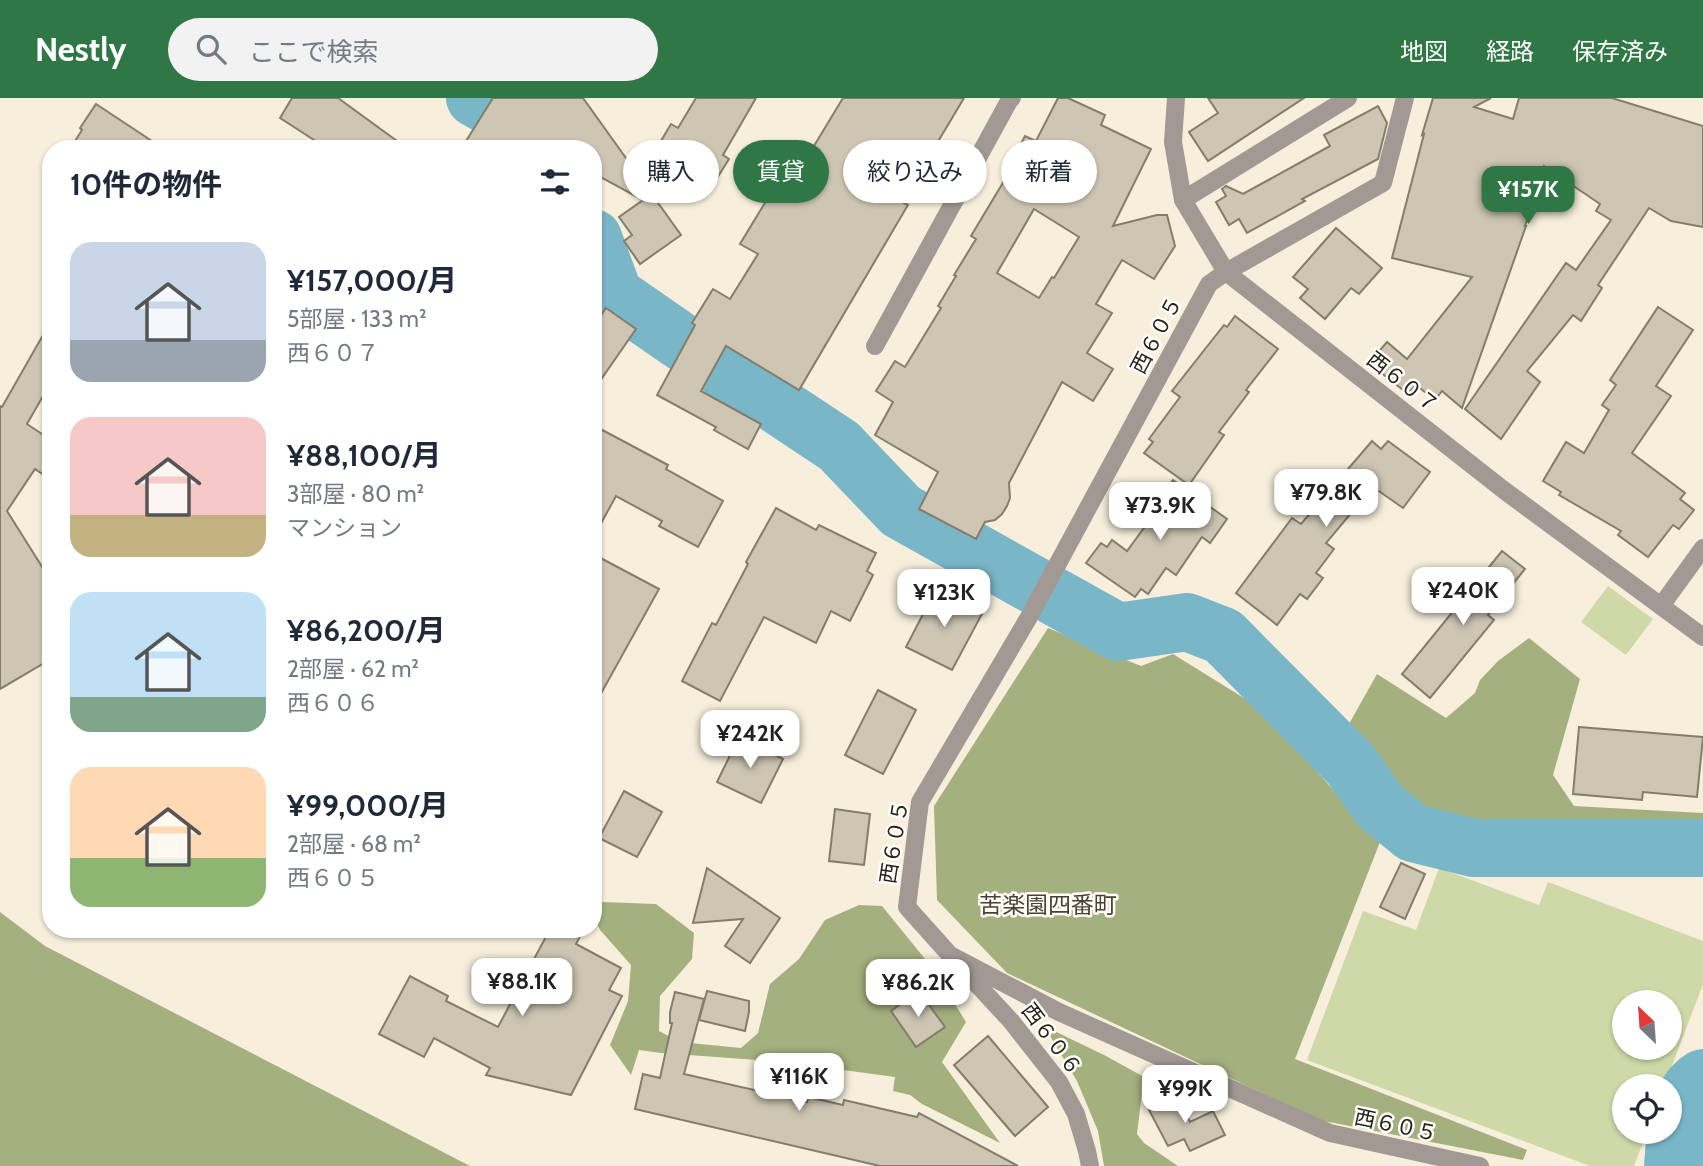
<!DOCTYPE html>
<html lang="ja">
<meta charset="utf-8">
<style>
body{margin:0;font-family:Cabin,"Noto Sans JP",sans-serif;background:#f2f2f3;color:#1f2937;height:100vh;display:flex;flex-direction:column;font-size:26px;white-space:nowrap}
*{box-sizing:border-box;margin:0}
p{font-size:23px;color:#747a83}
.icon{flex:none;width:38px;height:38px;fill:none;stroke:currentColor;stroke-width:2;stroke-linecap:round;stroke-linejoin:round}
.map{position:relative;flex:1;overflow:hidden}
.sheet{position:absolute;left:42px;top:42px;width:560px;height:798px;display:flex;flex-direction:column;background:#fff;border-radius:28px;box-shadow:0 2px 5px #0004}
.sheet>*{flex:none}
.guide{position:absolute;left:623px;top:42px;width:665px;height:63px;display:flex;gap:14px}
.needle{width:46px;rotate:335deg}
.fabs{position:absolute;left:1612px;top:892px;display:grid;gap:14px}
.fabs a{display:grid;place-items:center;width:70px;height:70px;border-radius:50%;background:#fff;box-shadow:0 2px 5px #0004;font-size:35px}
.price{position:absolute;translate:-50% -60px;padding:0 16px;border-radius:14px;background:#fff;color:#222;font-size:23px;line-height:46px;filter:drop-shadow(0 2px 4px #0008)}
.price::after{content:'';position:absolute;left:50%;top:42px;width:21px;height:16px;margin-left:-10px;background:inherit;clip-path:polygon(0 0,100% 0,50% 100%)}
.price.on{background:#2f7845;color:#fff}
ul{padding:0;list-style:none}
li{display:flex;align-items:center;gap:21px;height:175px;padding:0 28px}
li span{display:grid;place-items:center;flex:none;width:196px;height:140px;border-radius:21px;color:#555}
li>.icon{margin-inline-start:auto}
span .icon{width:84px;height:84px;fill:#fffc;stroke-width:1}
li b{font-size:30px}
h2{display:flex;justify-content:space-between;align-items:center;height:84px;padding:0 28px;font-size:30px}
.chip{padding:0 24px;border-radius:32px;background:#fff;box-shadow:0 2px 5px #0004;font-size:24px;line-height:63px}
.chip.on{background:#2f7845;color:#fff}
header{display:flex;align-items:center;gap:42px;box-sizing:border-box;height:98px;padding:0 35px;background:#2f7845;color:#fff}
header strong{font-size:33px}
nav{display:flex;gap:38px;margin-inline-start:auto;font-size:24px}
.search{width:490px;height:63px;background:#f2f2f3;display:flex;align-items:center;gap:18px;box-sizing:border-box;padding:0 24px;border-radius:38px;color:#747a83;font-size:26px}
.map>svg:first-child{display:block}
.green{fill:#ced9a7;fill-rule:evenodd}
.forest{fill:#a5b07f}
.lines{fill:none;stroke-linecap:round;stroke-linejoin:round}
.river{stroke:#79b6c8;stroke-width:58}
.building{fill:#cec6b3;stroke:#847d6b;stroke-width:2;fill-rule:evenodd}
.minor{stroke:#a29995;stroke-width:18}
.labels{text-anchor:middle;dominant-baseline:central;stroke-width:5;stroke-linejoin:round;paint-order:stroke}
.street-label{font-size:21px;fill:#25221b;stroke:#fffdf9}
.neighbourhood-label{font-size:23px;fill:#494232;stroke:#fffdf9}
</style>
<header>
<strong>Nestly</strong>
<div class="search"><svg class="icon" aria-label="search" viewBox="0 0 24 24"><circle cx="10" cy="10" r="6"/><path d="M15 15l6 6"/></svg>ここで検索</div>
<nav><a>地図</a><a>経路</a><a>保存済み</a></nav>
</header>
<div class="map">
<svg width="1703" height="1068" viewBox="0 0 1703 1068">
<rect width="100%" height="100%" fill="#f7efdc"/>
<g class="green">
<path d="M1608,488L1653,521L1626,557L1581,524Z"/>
<path d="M1439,770L1539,807L1548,784L1703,843V886L1664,989H1624V1034H1647L1634,1068H1590L1307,962L1363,813L1416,832ZM1624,905H1670V950H1624Z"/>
</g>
<g class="forest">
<path d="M1048,530L1141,568L1173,556L1260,610L1380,744L1295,961L1527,1052L1523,1062L1319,1022L1007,875L937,802L934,708Z"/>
<path d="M1529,540L1580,581L1553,677L1574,708L1703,715V737L1495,743L1423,727L1340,642L1377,576L1446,620L1475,595L1480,582L1498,563Z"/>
<path d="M602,804L656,806L694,835L692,861L660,898L659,933L680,944L741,950L758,935L770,886L799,861L825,822L859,807L882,808L934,872L966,924L942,964L1000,1045L922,1006L910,997L893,993L895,979L784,964L661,955L639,952L631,977L610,947L628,903L631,867L600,832L595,821Z"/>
<path d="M0,814L45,848L470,1068H0Z"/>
<path d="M1044,928L1106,958L1144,979L1137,1036L1144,1045L1178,1068H1104L1098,1033L1077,983Z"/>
<path d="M1703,1008V1068H1649Z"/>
</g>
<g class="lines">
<g class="river">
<path d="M475,0L491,9L541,51"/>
<path d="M593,140L614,197L679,242L839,348L901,413L1118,534L1187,524L1223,538L1351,667L1380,708L1413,735L1474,750H1703"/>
<path d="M1673,1068C1676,1038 1674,998 1703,980"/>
</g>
</g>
<g class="building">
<path d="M292,0H338L408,51H328L280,20Z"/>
<path d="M493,0H583L681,137L640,166L624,143L632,137L619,119L643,102L593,75V51H461Z"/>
<path d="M696,0H756L723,57L729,61L709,93L652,58L671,26L678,30Z"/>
<path d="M843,0H964L902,104L908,107L799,292L726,248L701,293L761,326L748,351L714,332L716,329L657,297L695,227L692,225L713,191L730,201L758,156L740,146L789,65L800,71Z"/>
<path d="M1058,0H1068L1105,17L1101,27L1151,51L1113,128L1157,117H1167L1175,148L1154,181L1122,162L1096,206L1112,215L1087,255L1113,271L1093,303L1062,284L1009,385L1010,400L1007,408L1002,416L995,422L985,424L976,441L919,411L938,374L875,337L893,304L876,293L895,263L905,269L941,210L938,208L956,178L954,177L976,141L971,138L1010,73L1007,71L1025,38L1036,43ZM1034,111L1079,139L1054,180L1052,179L1039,200L997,175Z"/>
<path d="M1208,0H1304L1208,63L1189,34L1218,15Z"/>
<path d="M1433,0H1491L1474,9L1513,21L1519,0H1612L1703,28V129L1671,123L1649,110L1598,187L1602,190L1581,223L1573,217L1527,273L1540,284L1501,341L1465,311L1566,165L1576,172L1611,122L1596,113L1600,106L1544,68L1525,128H1526L1462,310L1442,293L1435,302L1416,287L1408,296L1369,265L1387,244L1407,261L1472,179L1392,160L1424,36L1422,37Z"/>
<path d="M96,6L164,51H70L82,32L80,30Z"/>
<path d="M1378,8L1387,25L1378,61L1302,101L1305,103L1247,135L1239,121L1229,127L1216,104L1226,98L1222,91L1226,88L1243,96L1330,48L1324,37Z"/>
<path d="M1336,130L1382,170L1359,196L1351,190L1325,221L1300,200L1308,191L1293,179Z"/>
<path d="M1658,209L1693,232L1656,288L1671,298L1632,355L1685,395L1680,401L1694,412L1679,431L1673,427L1648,459L1618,437L1621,433L1559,397L1561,394L1543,383L1566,344L1584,355L1609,312L1602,307L1616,287L1610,282Z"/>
<path d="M606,210L636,231L593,293V229Z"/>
<path d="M1235,218L1278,251L1246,292L1249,294L1219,334L1224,337L1189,387L1144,355L1153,344L1149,341L1180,299L1172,293L1224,227L1227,229Z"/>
<path d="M51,223V284L27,326L51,342V382L35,371L7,413L51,483V561L0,591V308L2,309Z"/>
<path d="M593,327L668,367L666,371L723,403L698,449L659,428L662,423L616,398L593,440Z"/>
<path d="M1372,343L1381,351L1388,343L1430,374L1403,410L1373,389L1326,445L1334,451L1316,475L1323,480L1307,501L1300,496L1277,527L1236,495L1292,420L1301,426Z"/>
<path d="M1173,382L1227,421L1210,445L1202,439L1176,477L1166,470L1148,496L1141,491L1135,499L1086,465L1101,445L1107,449L1112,442L1127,453L1157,412L1153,409Z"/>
<path d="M776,410L816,432L819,427L876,455L867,473L873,477L850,523L831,513L816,545L764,519L720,603L682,583L712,525L716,527L748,466L746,464Z"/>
<path d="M1502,453L1525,471L1488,517L1494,522L1430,600L1402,576Z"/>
<path d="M593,456L659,491L593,610Z"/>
<path d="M935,493L942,497L944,493L983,514L952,572L906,549Z"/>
<path d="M878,592L916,612L883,676L845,657Z"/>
<path d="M1579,629L1703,639L1697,699L1643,694L1642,702L1573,696Z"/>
<path d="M739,639L783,661L761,705L717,684Z"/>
<path d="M624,693L662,714L637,759L599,740Z"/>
<path d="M835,711L870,716L864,767L829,763Z"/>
<path d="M1401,765L1425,776L1405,821L1380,809Z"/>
<path d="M707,770L780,820L750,865L725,848L743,821L693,825Z"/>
<path d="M550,831H584L576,846L621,870L609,892L622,898L571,997L486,977L490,970L434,940L424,959L379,936L410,878L448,898L446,903L498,929Z"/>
<path d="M707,893L749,903V914L745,933L699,922Z"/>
<path d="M919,893L945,929L916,949L891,913Z"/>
<path d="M675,894L704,901L684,976L807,1004L808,999L843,1007L844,1002L917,1019L919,1015L1018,1068H880L635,1011L643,976L660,980L672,925H670V914Z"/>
<path d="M988,938L1048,1009L1015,1038L954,967Z"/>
<path d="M1177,998L1190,1024L1213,1013L1225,1037L1190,1053L1184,1041L1168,1048L1149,1012Z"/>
</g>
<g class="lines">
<g class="minor">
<path d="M1176,0L1173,44L1183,102L1226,174L1505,393L1703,539"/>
<path d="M1405,0L1383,85L1226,174L1209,186L1029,519L920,704L907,809L950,857L1059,914L1330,1035L1480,1068"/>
<path d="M1183,102L1348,0"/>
<path d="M875,248L1009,3L1012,0"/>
<path d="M1661,508L1703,450"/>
<path d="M961,869L1011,923L1059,984L1076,1016L1087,1053L1090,1068"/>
</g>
</g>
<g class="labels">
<g class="street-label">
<text transform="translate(1156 237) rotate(-62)">西６０５</text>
<text transform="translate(1403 284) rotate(38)">西６０７</text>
<text transform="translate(894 744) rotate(-81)">西６０５</text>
<text transform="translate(1052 941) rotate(53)">西６０６</text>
<text transform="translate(1396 1027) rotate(12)">西６０５</text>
</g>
<g class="neighbourhood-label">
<text x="1048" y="807">苦楽園四番町</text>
</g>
</g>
</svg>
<div class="fabs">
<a><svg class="needle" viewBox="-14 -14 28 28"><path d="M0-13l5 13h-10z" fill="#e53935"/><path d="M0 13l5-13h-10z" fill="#747a83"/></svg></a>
<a><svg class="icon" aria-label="locate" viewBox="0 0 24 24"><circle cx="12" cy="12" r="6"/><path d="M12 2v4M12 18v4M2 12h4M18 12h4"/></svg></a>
</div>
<b class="price on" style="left:1528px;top:128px">¥157K</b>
<b class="price" style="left:1326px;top:431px">¥79.8K</b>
<b class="price" style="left:1160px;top:444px">¥73.9K</b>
<b class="price" style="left:1463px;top:529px">¥240K</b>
<b class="price" style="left:944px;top:531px">¥123K</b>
<b class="price" style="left:750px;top:672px">¥242K</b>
<b class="price" style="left:522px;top:920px">¥88.1K</b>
<b class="price" style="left:918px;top:921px">¥86.2K</b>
<b class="price" style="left:799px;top:1015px">¥116K</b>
<b class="price" style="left:1185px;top:1027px">¥99K</b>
<div class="guide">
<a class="chip">購入</a>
<a class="chip on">賃貸</a>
<a class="chip">絞り込み</a>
<a class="chip">新着</a>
</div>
<section class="sheet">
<h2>10件の物件<svg class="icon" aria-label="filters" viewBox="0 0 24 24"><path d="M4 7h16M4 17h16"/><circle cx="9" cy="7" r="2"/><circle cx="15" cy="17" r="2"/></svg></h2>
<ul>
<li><span style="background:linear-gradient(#c9d6e8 70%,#9aa5b1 0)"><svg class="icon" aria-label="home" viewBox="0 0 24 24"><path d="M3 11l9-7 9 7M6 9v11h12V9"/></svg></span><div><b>¥157,000/月</b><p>5部屋 · 133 m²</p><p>西６０７</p></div></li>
<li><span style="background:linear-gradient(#f6c9c9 70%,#c2b280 0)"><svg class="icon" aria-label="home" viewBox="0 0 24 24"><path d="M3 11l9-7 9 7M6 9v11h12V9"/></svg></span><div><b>¥88,100/月</b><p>3部屋 · 80 m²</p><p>マンション</p></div></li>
<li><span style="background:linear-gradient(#bfe0f5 75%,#7fa58c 0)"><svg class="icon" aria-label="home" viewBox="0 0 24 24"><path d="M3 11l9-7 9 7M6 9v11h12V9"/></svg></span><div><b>¥86,200/月</b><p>2部屋 · 62 m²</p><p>西６０６</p></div></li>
<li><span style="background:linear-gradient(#ffd9b3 65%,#8fb573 0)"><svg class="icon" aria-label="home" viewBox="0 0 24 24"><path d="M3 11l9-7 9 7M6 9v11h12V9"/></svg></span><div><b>¥99,000/月</b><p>2部屋 · 68 m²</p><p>西６０５</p></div></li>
</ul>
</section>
</div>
